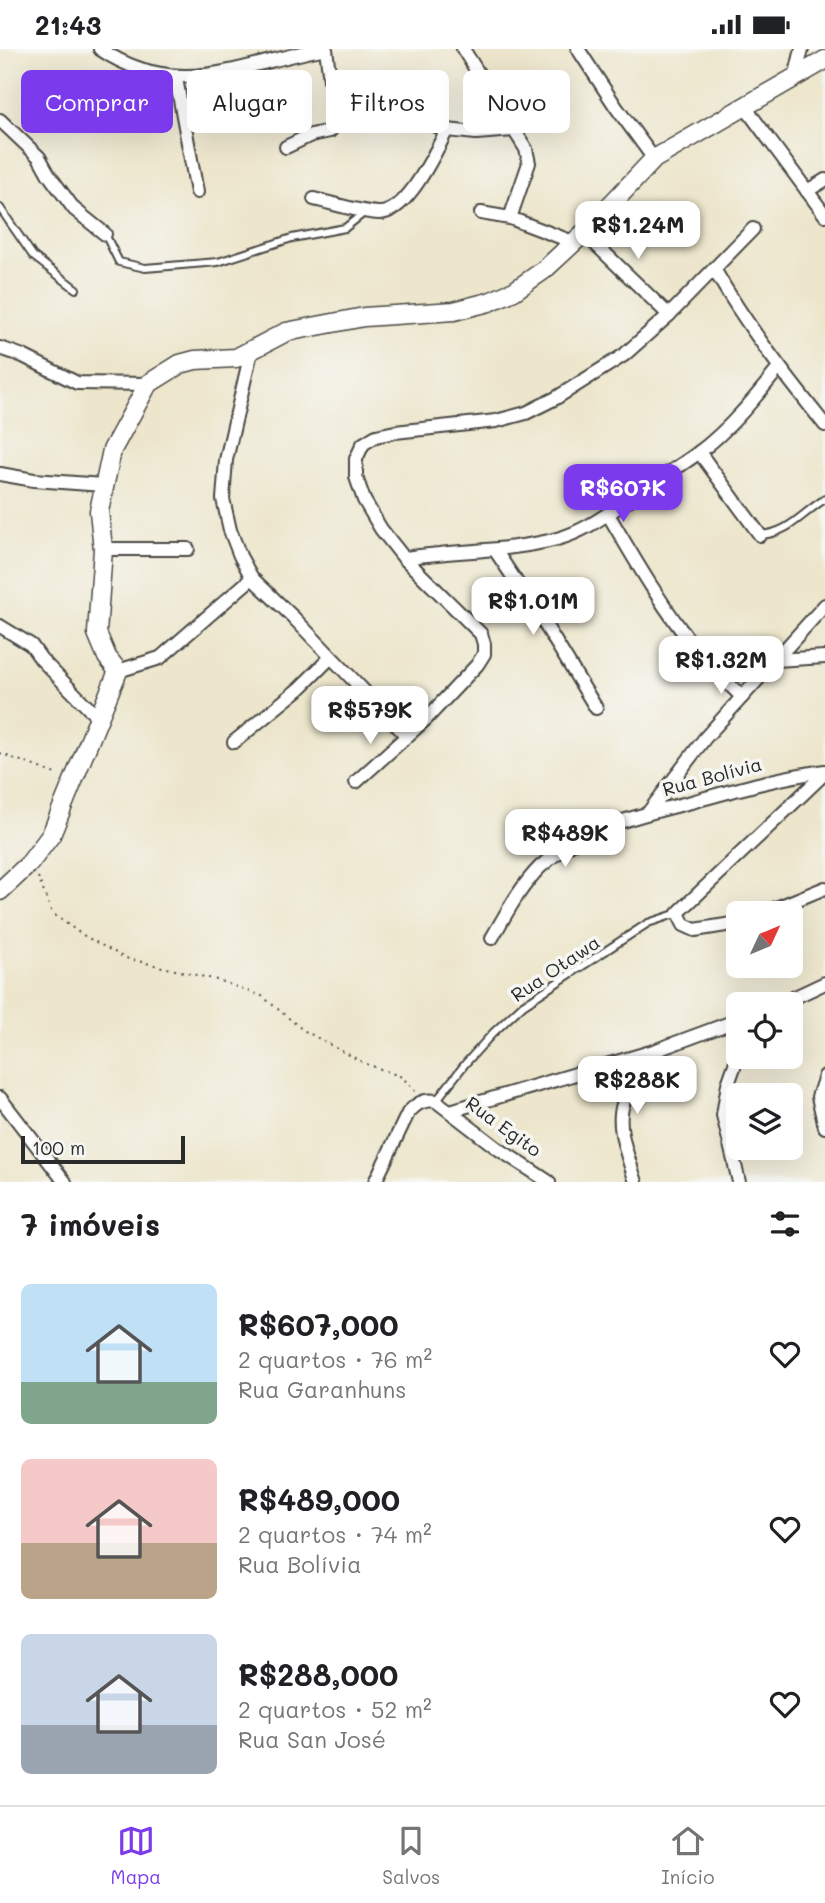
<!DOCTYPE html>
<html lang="pt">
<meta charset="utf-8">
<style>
body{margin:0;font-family:Mali,sans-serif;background:#f2f2f2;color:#202124;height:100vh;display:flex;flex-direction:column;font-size:26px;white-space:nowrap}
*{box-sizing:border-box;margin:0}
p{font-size:23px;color:#757577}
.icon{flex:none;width:38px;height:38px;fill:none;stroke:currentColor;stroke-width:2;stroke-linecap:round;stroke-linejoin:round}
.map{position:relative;height:1133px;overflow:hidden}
.drawer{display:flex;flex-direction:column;background:#fff;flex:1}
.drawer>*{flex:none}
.top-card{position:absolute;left:21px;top:21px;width:784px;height:63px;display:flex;gap:14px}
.needle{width:46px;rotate:46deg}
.fabs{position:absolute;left:726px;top:852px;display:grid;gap:14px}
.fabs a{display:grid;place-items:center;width:77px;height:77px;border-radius:10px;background:#fff;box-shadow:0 7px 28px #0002;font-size:35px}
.scale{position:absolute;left:21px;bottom:18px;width:164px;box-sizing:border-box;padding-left:7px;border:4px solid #2b2b2b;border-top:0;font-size:19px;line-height:24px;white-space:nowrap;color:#2b2b2b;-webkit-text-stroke:5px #f6f6f2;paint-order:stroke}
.price{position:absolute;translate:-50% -60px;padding:0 16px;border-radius:14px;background:#fff;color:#222;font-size:23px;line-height:46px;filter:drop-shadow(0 2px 4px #0008)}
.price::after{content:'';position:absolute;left:50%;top:42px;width:21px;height:16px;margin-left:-10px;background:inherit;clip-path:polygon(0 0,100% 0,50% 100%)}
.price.selected{background:#7c3aed;color:#fff}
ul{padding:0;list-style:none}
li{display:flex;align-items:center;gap:21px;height:175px;padding:0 21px}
li span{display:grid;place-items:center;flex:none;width:196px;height:140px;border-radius:10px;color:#555}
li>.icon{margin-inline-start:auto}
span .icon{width:84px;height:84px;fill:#fffc;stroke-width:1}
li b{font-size:30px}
h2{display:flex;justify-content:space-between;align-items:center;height:84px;padding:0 21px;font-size:30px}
.chip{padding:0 24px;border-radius:10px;background:#fff;box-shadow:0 7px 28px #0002;font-size:24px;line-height:63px}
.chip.selected{background:#7c3aed;color:#fff}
.status{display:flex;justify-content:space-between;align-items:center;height:49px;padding:0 35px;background:#fff;direction:ltr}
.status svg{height:19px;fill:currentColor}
.dock{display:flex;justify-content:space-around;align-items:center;height:98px;border-top:2px solid #e0e0e0;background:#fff;font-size:19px;color:#757577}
.dock a{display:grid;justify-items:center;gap:4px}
.dock .selected{color:#7c3aed}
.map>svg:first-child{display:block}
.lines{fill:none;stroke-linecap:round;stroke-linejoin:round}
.lane-casing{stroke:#484743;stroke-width:10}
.street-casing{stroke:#484743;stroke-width:16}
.secondary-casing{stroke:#484743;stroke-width:21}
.path{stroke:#484743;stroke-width:2;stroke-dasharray:2 5;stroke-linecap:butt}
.lane{stroke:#fff;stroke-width:6}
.street{stroke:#fff;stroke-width:12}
.secondary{stroke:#fff;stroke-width:18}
.labels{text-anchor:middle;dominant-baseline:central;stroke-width:7;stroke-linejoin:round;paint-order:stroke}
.street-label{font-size:19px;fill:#2b2b2b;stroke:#f6f6f2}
</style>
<div class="status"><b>21:43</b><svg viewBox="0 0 49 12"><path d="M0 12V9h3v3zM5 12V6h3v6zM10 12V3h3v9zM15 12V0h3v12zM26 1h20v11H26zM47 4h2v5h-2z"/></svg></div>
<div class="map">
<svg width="825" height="1133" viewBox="0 0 825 1133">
<rect width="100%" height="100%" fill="#f6f6f2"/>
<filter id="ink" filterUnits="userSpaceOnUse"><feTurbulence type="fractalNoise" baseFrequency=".0143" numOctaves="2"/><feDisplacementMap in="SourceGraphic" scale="14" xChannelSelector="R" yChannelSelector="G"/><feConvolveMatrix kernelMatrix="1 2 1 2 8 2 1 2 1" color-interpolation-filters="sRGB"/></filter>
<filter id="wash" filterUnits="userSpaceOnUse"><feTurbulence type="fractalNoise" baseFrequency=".00686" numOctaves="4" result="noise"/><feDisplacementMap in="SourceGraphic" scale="28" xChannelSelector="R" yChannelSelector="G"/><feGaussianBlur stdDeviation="1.57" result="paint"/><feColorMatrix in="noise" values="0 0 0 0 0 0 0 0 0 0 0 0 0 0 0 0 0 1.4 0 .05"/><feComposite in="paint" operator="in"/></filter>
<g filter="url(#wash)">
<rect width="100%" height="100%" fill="#ede6cc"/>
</g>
<g filter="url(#ink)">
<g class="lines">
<defs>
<g id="lane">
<path d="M0,159L33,207L76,240"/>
<path d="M105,185L119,213L145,219L218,213L292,189L345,179L365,163"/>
<path d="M760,486C788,485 802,464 825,450"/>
<path d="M436,1052L465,1015L493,984L523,956L648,874L678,864"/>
</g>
<g id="street">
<path d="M100,0C177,52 239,16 321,0"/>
<path d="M326,0L330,31L334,40L353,56L409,67L447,81L476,84L514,81"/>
<path d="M463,0L526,100L529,114L510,169"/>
<path d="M578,0L616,58L654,110"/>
<path d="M176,29L197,143"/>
<path d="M795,29L802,0"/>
<path d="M745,58L825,166"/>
<path d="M0,71L39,108L49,126L74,160L105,185"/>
<path d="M286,98L311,86L330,82L353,56"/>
<path d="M807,142L825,131"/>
<path d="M314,150C331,154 363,164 379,164C408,164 435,103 447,81"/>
<path d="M481,164L510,169L573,193"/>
<path d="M584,184L669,266"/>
<path d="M714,220C746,276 785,326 825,376"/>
<path d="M0,299L23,307L77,334L148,335"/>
<path d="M252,299L226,411L223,450L230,481L240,507L252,529L293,568L407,687"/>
<path d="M699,403L760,486"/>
<path d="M0,425L34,431L103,436"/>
<path d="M608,465C636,513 665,563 700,605C713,620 728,634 742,648"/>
<path d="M103,500H188"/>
<path d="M495,501L546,577L596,659"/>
<path d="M404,509C455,501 507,503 557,490C587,482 611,462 636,446C656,431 678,419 698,404C729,381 755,349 779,319"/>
<path d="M0,577L31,596L41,610L99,670"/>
<path d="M776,611L825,608"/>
<path d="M118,622L160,609L252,529"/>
<path d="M234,693L300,639L331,608"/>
<path d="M356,733L427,669L477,616L484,605V595L481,585L404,509L381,480L364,451L356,428V410L363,395L376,387L395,383L496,372L526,364L556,349L624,306L669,266L753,180"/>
<path d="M648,764L705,689L825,556"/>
<path d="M764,864L825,839"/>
<path d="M738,874L695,881L684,876L678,864L825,724"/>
<path d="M492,889C506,865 520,838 540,818C585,777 638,767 695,752C738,740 780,728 825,722"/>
<path d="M778,956L825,934"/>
<path d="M738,1007L728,1035L723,1066L739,1133"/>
<path d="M825,1027L818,1048L825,1078"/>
<path d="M0,1049L65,1133"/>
<path d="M450,1062L654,1002L738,971"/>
<path d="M375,1133L408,1064C416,1055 423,1050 436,1052L497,1099L549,1133"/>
<path d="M636,1133C614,1067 612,1060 654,1002"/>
</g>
<path id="secondary" d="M0,842L29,815L51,786L118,622L107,608L97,584L103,500L99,462L112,401L148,335L180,315L195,311L236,309L286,283L364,268L454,262L489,253L514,242L544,221L584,184L654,110L825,11"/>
</defs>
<use href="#lane" class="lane-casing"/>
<use href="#street" class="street-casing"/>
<use href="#secondary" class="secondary-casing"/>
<g class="path">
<path d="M0,704L58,726"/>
<path d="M38,828L52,864L81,885L125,909L217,931L262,947L303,981L364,1014L402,1028L415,1042"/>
</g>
<use href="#lane" class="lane"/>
<use href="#street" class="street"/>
<use href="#secondary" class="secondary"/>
</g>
</g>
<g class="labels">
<g class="street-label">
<text transform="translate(712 727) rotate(-15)">Rua Bolívia</text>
<text transform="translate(555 919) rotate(-34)">Rua Otawa</text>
<text transform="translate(504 1077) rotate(36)">Rua Egito</text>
</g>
</g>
</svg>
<div class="fabs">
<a><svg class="needle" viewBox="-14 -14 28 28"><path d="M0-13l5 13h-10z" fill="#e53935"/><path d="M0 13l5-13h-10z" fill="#757577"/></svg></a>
<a><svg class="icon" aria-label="locate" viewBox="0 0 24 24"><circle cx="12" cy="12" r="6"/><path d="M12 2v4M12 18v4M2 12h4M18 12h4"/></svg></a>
<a><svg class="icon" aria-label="layers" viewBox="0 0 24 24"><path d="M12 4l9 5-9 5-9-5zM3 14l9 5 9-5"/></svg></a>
</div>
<div class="scale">100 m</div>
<b class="price" style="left:638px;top:212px">R$1.24M</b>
<b class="price selected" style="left:623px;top:475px">R$607K</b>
<b class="price" style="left:533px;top:588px">R$1.01M</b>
<b class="price" style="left:721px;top:647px">R$1.32M</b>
<b class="price" style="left:370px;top:697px">R$579K</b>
<b class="price" style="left:565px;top:820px">R$489K</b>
<b class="price" style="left:637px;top:1067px">R$288K</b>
<div class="top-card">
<a class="chip selected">Comprar</a>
<a class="chip">Alugar</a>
<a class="chip">Filtros</a>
<a class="chip">Novo</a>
</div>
</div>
<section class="drawer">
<h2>7 imóveis<svg class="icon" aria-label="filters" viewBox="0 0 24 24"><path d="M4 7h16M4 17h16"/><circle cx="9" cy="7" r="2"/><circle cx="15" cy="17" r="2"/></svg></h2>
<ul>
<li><span style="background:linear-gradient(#bfe0f5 70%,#7fa58c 0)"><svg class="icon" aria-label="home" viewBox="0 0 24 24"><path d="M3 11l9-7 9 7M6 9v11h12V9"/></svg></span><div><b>R$607,000</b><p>2 quartos · 76 m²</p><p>Rua Garanhuns</p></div><svg class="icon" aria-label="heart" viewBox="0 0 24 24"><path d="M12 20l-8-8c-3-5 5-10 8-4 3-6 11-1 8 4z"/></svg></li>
<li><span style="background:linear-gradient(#f6c9c9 60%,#b9a48a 0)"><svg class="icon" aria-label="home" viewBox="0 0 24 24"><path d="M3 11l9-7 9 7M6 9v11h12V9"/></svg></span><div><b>R$489,000</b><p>2 quartos · 74 m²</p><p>Rua Bolívia</p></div><svg class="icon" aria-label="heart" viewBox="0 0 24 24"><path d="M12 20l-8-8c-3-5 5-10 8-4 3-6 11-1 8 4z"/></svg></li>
<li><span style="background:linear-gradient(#c9d6e8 65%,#9aa5b1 0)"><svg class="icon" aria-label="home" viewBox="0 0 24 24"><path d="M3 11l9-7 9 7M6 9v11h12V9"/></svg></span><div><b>R$288,000</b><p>2 quartos · 52 m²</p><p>Rua San José</p></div><svg class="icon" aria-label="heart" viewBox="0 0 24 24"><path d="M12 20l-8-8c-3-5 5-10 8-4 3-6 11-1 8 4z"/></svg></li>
</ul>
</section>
<nav class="dock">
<a class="selected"><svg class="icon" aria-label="map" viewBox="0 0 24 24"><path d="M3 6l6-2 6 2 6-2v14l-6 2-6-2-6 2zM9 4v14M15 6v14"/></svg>Mapa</a>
<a><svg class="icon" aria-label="saved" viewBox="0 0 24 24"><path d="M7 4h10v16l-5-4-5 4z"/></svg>Salvos</a>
<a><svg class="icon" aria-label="home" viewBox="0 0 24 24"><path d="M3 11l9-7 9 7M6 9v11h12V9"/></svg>Início</a>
</nav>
